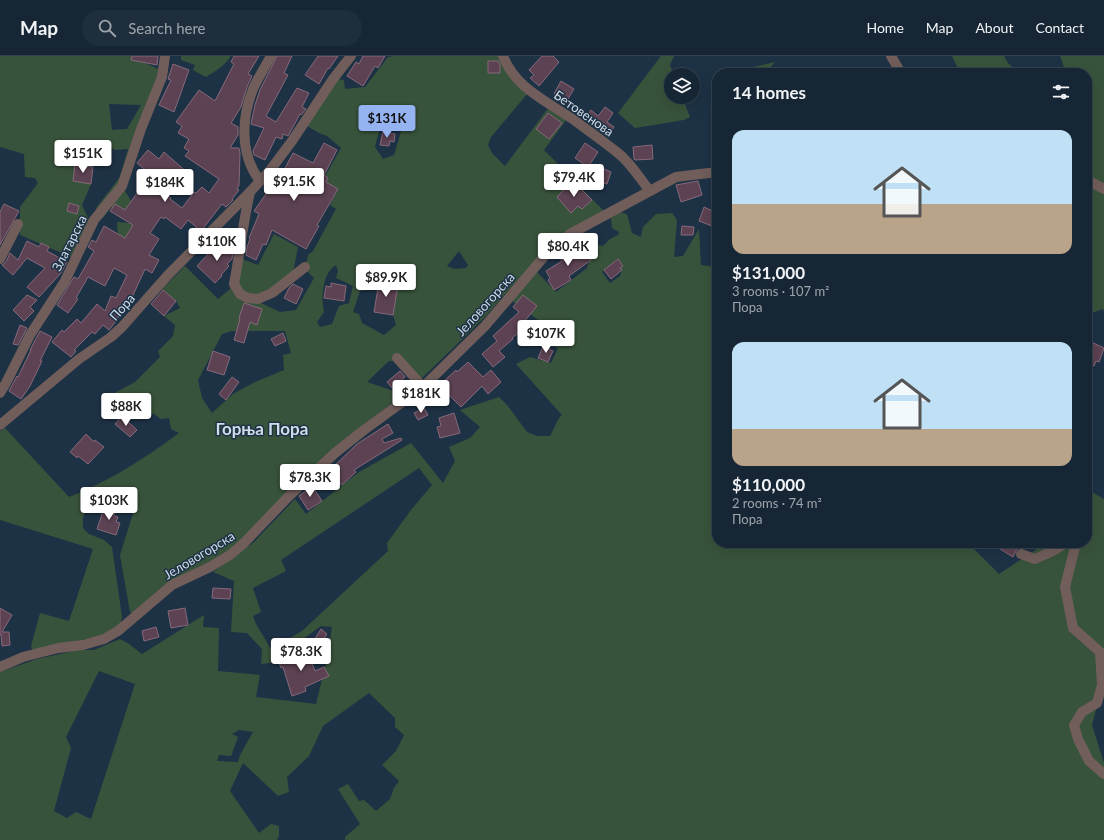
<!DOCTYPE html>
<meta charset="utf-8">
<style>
body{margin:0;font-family:Lato,sans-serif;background:#1f2e3c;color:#f1f3f6;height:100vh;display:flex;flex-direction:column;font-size:15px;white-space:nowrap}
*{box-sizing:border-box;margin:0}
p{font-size:13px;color:#9ea5ac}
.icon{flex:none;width:22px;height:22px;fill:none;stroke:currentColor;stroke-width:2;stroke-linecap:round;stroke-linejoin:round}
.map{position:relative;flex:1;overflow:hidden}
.sheet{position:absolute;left:712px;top:12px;width:380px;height:480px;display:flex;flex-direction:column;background:#162634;border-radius:16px;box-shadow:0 4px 16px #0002,0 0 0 1px #35434f}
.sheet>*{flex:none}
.controls{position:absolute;left:664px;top:12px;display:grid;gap:8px}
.controls a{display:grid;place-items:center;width:36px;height:36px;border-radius:50%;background:#162634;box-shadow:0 4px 16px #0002,0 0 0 1px #35434f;font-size:20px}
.price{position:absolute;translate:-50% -34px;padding:0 9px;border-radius:4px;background:#fff;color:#222;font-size:13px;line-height:26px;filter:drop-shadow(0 1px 2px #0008)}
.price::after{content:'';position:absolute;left:50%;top:24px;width:12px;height:9px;margin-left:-6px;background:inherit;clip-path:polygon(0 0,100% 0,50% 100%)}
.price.on{background:#95b2f1;color:#111}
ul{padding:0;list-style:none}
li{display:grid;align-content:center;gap:8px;height:212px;padding:0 20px}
li span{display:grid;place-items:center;height:124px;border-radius:12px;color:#555}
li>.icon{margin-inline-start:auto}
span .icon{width:72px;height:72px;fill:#fffc;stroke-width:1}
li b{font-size:17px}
h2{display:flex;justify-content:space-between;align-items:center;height:48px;padding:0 20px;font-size:17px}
header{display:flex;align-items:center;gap:24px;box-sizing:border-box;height:56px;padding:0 20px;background:#162634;border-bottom:1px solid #35434f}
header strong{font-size:19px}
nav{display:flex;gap:22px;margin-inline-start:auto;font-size:14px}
.search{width:280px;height:36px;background:#1f2e3c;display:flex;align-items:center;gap:10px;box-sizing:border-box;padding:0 14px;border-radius:22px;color:#9ea5ac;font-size:15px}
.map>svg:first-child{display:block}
.green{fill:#38533b;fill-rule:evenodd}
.building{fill:#5c4252;stroke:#86697b;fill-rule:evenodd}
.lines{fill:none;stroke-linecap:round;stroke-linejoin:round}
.minor{stroke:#715e5b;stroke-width:10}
.labels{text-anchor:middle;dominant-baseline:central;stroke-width:3;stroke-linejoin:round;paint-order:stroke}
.street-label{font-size:13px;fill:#d0dce9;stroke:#1e3246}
.district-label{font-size:17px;font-weight:bold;fill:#d0dce9;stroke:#1e3246}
</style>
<header>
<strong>Map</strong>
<div class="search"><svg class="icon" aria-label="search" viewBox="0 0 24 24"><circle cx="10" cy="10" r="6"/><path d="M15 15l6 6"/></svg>Search here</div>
<nav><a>Home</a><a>Map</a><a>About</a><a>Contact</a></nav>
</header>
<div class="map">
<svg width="1104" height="784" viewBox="0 0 1104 784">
<rect width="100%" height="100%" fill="#1e3246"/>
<g class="green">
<path d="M0,0H146L145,7L160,14L124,133L134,150L142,157L127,182H118L117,166L129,167L133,158L110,151L103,162L96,152L120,121L128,93L115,94L105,88L94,89L84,105L93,111L75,109L73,125L91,128L82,149L90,166L71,201L20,179V151L38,127L35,122L25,121L24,98L0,91ZM109,48L141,49L127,73L112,74Z"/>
<path d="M181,0H231C224,10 216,15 206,21L193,14L195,9L181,4Z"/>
<path d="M394,0H498L528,37L491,81L488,89L492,97L505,110L549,51L567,63L544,94L558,108L572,117L583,134L611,162L617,156L627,158L632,177L641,181L643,171L656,158L672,157L677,164L674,201L683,200L699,173L701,209L717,211V267L713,278L717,279V487H968L999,518L1046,487H1087V439L1090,435L1104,443V629L1102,630L1092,669L1104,707V784H345V781L360,768L338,733L348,728L359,745L364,744L376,755L390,743L394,732L399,725L382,709L396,695L404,679L395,671V662L369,637L323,670L309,700L287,721L289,736L278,740L243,707L230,735L259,777L271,768L279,770V780L277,784H0V616L37,603L78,594H94L120,583L129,588L142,598L204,559L203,571L219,572L218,615L260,619L256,641L316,648L326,607L332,571L321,570L270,607L261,608L262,593L247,577L231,576L234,525L213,516L254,486L295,443L306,458L359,416L411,387L443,427L455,405L449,391L470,382L480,371L460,354L499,341L507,349L527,376L537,380H550L559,362L562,359L516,308L530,301L551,307L558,292L543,287L549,272L511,244L536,215L556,236L587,212L595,188L603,190L610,183L618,179L619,176L612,172L611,162L563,178L514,228L485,261L420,324L396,305H389L367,326L394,335L396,344L359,372L238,492L169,526L155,537L135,559L130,556L120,499L136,448L109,436L100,438L88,445L83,463V472L89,478L104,484L112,491L122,561L120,569L104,579L33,595L31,590L40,557L69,565L93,493L0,464V375L5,372L69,441C106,427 147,401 179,377L171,373L169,362L161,363L154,358L134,353L113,338L135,326L160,301L158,295L173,280L175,269L164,260L180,252L176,245L162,233L185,210L218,243L237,227L242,203L258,209L274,178L298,191L293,217L259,246L280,256L296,254L314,222L305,213L308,199L313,195L336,153L330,149L338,133L326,126L328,122L325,120L341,92L327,80L319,77L307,70L338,23L344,24L345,33L365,31L388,1ZM382,64L402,72L394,99L383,103L375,91ZM459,195L468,209L466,212L454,213L447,210ZM617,203L623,209L620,212L622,214L620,220L610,227L602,216ZM336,209L338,215L336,222L353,230L349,247L339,250L332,268L320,271L317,266L324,256C321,242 322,217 336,209ZM379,226L398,229L393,259L396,269L384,279L362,267L359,258L353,256L360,235L376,233ZM232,275H285L291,297L283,299L284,314L253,327L233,338L212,357L202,342L198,324L222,278ZM419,412L432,429L411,454L387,487L388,495L302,575L271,593L256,568L253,560L261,556L253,532L286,515L281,504ZM99,615L135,628L91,763L76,756L67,762L54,755L71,692L66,681ZM239,674L253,676L240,699L238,706L217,705L219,699L231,700L238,681L232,678Z"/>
<path d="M661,0H674L670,9L674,19H671V41H682L690,61L684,64L635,72L618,57Z"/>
<path d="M952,0H1004L1008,7L1019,17H1000L999,14L992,17H960Z"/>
<path d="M1060,0H1104V255L1102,253L1087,259V17H1066Z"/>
<path d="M775,6L766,17H727Z"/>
</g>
<g class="building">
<path d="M132,0H158L157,9L131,4Z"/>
<path d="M234,0H259L248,18L252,20L247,31L241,51L231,67L238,71V79L230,92H239L240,97L239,129L237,133L239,134L232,143L233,144L226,151L222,148L201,175L188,164L181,173L165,161L164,163L161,161L150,177L159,183L149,199L159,204L152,217L145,213L129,248L125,246L117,264L109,274L103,269L95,278L92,276L74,294L76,295L71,301L52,286L62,274L64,276L77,263L81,267L97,248L105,255L111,240L116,242L127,219L114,212L105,230L88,221L76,242L78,243L68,257L57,249L74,221L78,223L94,195L88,191L92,184L96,186L104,170L125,182L133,169L110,155L115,148L125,154L140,133L146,137L156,123L137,107L148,94L159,103L164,96L190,119L185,126L171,116L160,131L167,135L165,138L171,142L170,143L182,152L194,136L196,137L202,131L209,137L219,123L185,100L189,95L184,92L189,83L178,77L182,70L176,66L199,34L215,45L234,8L231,6Z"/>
<path d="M277,0H292L284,17L288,19L266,60L276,66L297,32L309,37L302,51L306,53L301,59L300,58L288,80L283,78L282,83L276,81L265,104L254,99L253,95L264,72L251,68L255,49L260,34Z"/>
<path d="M318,0H338L329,13L328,12L319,28L305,19Z"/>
<path d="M363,0H385L378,12L375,10L363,30L347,20L356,6L359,8Z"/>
<path d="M542,0H553L559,6L539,30L530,22L534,19L529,14Z"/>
<path d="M488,5H498L500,9V17H488Z"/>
<path d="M173,8L189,14L174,56L159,49L171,24L168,23Z"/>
<path d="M561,25L574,33L566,46L554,38Z"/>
<path d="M605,51L613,57L607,66L614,71L608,81L584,63L591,54L598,60Z"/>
<path d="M548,57L562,67L549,83L536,73Z"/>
<path d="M383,76L395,78L394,86L390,85L389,90L380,89Z"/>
<path d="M324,87L337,94L324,119L328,122L326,126L338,133L317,169L319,170L306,193L272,174L266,189L263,188L256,204L246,199L247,191L250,183L249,182L259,158L254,155L268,135L266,134L278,116L282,118L293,97L313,107ZM304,113L319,121L310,136L297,128Z"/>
<path d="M585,87L598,96L588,111L575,102Z"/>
<path d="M652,89L653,103L635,104L634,103L633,91Z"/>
<path d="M101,92L110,97L104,108L96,104Z"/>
<path d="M75,109L93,111L91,128L73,125Z"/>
<path d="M602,112L611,116L607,128L597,125Z"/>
<path d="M698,125L702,139L681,146L676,129Z"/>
<path d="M575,127L592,144L582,153L578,150L571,157L557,141L566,132L567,134Z"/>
<path d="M69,147L79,150L77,158L67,155Z"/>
<path d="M4,148L19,155L0,189V156Z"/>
<path d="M704,151L717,157L712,170L699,165Z"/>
<path d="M682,170L694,171L693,179H681Z"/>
<path d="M221,184L233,195L232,203L227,208L229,210L221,219L222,220L215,227L197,210Z"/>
<path d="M27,185L39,191L41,187L49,191L47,195L67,206L61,217L39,241L27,231L45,212L27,202L13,219L2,209L6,206L10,197L18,204Z"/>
<path d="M579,188L591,204L569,220L571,224L554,234L548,224L550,222L546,215L562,205L560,202Z"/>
<path d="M618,203L623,210L620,212L622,214L611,223L604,214Z"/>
<path d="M379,226L398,229L393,259L374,256Z"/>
<path d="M331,227L346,230L344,245L324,242L326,230L331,231Z"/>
<path d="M293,228L303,233L296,248L284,242L289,232Z"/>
<path d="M163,234L176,245L164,260L151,248Z"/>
<path d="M27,239L37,244L30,251L34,255L24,265L13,254Z"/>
<path d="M523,239L537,250L520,271L522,274L512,282L513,283L499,295L505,301L493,311L482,298L497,285L493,280L519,256L513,251Z"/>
<path d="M244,247L262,253L257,269L250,266L244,287L234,284L240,263L239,262Z"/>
<path d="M20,269L27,272L18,289L13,288Z"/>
<path d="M40,275L52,281L40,305H42L30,330L21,343L9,335L17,320L18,321L31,294H30Z"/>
<path d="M283,277L286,285L275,290L271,283Z"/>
<path d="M1089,285L1104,292L1099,306L1096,305L1094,310L1087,307V290Z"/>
<path d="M543,291L553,295L548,306L538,302Z"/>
<path d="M213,295L230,301L224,319L207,314Z"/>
<path d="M468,306L483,321L491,314L501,326L488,338L482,330L461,351L442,332L446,327L444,325L456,314L457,316Z"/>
<path d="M400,315L405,321L392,332L387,326Z"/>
<path d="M232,321L239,326L226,344L219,338Z"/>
<path d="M424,352L428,359L418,364L414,357Z"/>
<path d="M454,357L460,377L440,382L437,371L441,370L439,362Z"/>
<path d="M122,360L137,374L130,381L115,368Z"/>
<path d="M388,368L393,377L382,383L384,387L401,382L402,384L354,414L356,416L342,429L329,415L357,388Z"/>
<path d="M86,378L94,386L95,384L104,391L88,408L78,400L77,402L70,396Z"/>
<path d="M312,430L322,445L308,454L299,440Z"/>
<path d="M105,449L114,452L113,455L115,456L114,460L118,461L116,466L120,467L116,479L97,473Z"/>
<path d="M1003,487H1011L1018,491L1013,501L1000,493Z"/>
<path d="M213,532L231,533L230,543L212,542Z"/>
<path d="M0,552L12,559L2,576H9L10,589L2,590L1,578L0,579Z"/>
<path d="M185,552L188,569L171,572L168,555Z"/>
<path d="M156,571L159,581L144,585L142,575Z"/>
<path d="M321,573L327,578L317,593L311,589Z"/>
<path d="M307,594L315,615L324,611L329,620L305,631L306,635L292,640L283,611L281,612L278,604Z"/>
</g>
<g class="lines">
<g class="minor">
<path d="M503,0C515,32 548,46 574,64C589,75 604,86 618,97C631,107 640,123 650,135"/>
<path d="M891,0L901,17"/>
<path d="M1087,124L1104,133"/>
<path d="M260,125C240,99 241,63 253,33C258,22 265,11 271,0"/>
<path d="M250,136C243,166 240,197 234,228L240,238L248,242L258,243L272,237L305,211"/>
<path d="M0,203L18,168"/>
<path d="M397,302L423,331"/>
<path d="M0,337L6,327L30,279L65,225L94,164L122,130L141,73L162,21L165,0"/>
<path d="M0,369L79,303L111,281L122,271L168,219L250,136L271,113L292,85L333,23L351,0"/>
<path d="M1076,487L1065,531L1073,572L1100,596L1102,629L1097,647L1082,656L1074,669L1078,683L1089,705L1104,718"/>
<path d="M1021,498L1035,503L1053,495L1065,487"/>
<path d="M0,611L23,601L58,592L83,589L104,583L118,575L172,529L210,511L230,499L243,488L289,440L335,397L364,374L423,331L485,270L548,196L570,178L676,121L717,116"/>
</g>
</g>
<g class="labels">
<g class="street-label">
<text transform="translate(584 57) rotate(35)">Бетовенова</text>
<text transform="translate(69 187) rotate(-63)">Златарска</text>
<text transform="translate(485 248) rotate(-48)">Јеловогорска</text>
<text transform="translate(122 251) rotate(-48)">Пора</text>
<text transform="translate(199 499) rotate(-31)">Јеловогорска</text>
</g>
<g class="district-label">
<text x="262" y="372">Горња Пора</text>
</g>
</g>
</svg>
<div class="controls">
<a><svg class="icon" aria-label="layers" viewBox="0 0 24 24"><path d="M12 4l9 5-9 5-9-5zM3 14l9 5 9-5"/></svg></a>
</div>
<b class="price on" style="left:387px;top:83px">$131K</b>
<b class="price" style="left:83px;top:118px">$151K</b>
<b class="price" style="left:574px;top:142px">$79.4K</b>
<b class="price" style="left:294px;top:146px">$91.5K</b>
<b class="price" style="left:165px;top:147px">$184K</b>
<b class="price" style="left:217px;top:206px">$110K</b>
<b class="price" style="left:568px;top:211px">$80.4K</b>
<b class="price" style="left:386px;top:242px">$89.9K</b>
<b class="price" style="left:546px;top:298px">$107K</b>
<b class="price" style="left:421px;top:358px">$181K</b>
<b class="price" style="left:126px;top:371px">$88K</b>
<b class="price" style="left:310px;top:442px">$78.3K</b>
<b class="price" style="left:109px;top:465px">$103K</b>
<b class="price" style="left:301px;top:616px">$78.3K</b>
<section class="sheet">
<h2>14 homes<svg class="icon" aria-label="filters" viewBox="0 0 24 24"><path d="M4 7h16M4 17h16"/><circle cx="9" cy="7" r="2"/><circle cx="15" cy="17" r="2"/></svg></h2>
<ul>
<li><span style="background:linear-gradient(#bfe0f5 60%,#b9a48a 0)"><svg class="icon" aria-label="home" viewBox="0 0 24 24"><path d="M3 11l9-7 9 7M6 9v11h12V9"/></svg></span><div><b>$131,000</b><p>3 rooms · 107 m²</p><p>Пора</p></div></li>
<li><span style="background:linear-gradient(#bfe0f5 70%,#b9a48a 0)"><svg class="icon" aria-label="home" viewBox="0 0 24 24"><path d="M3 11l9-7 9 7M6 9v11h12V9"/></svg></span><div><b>$110,000</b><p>2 rooms · 74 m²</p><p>Пора</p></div></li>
</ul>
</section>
</div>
